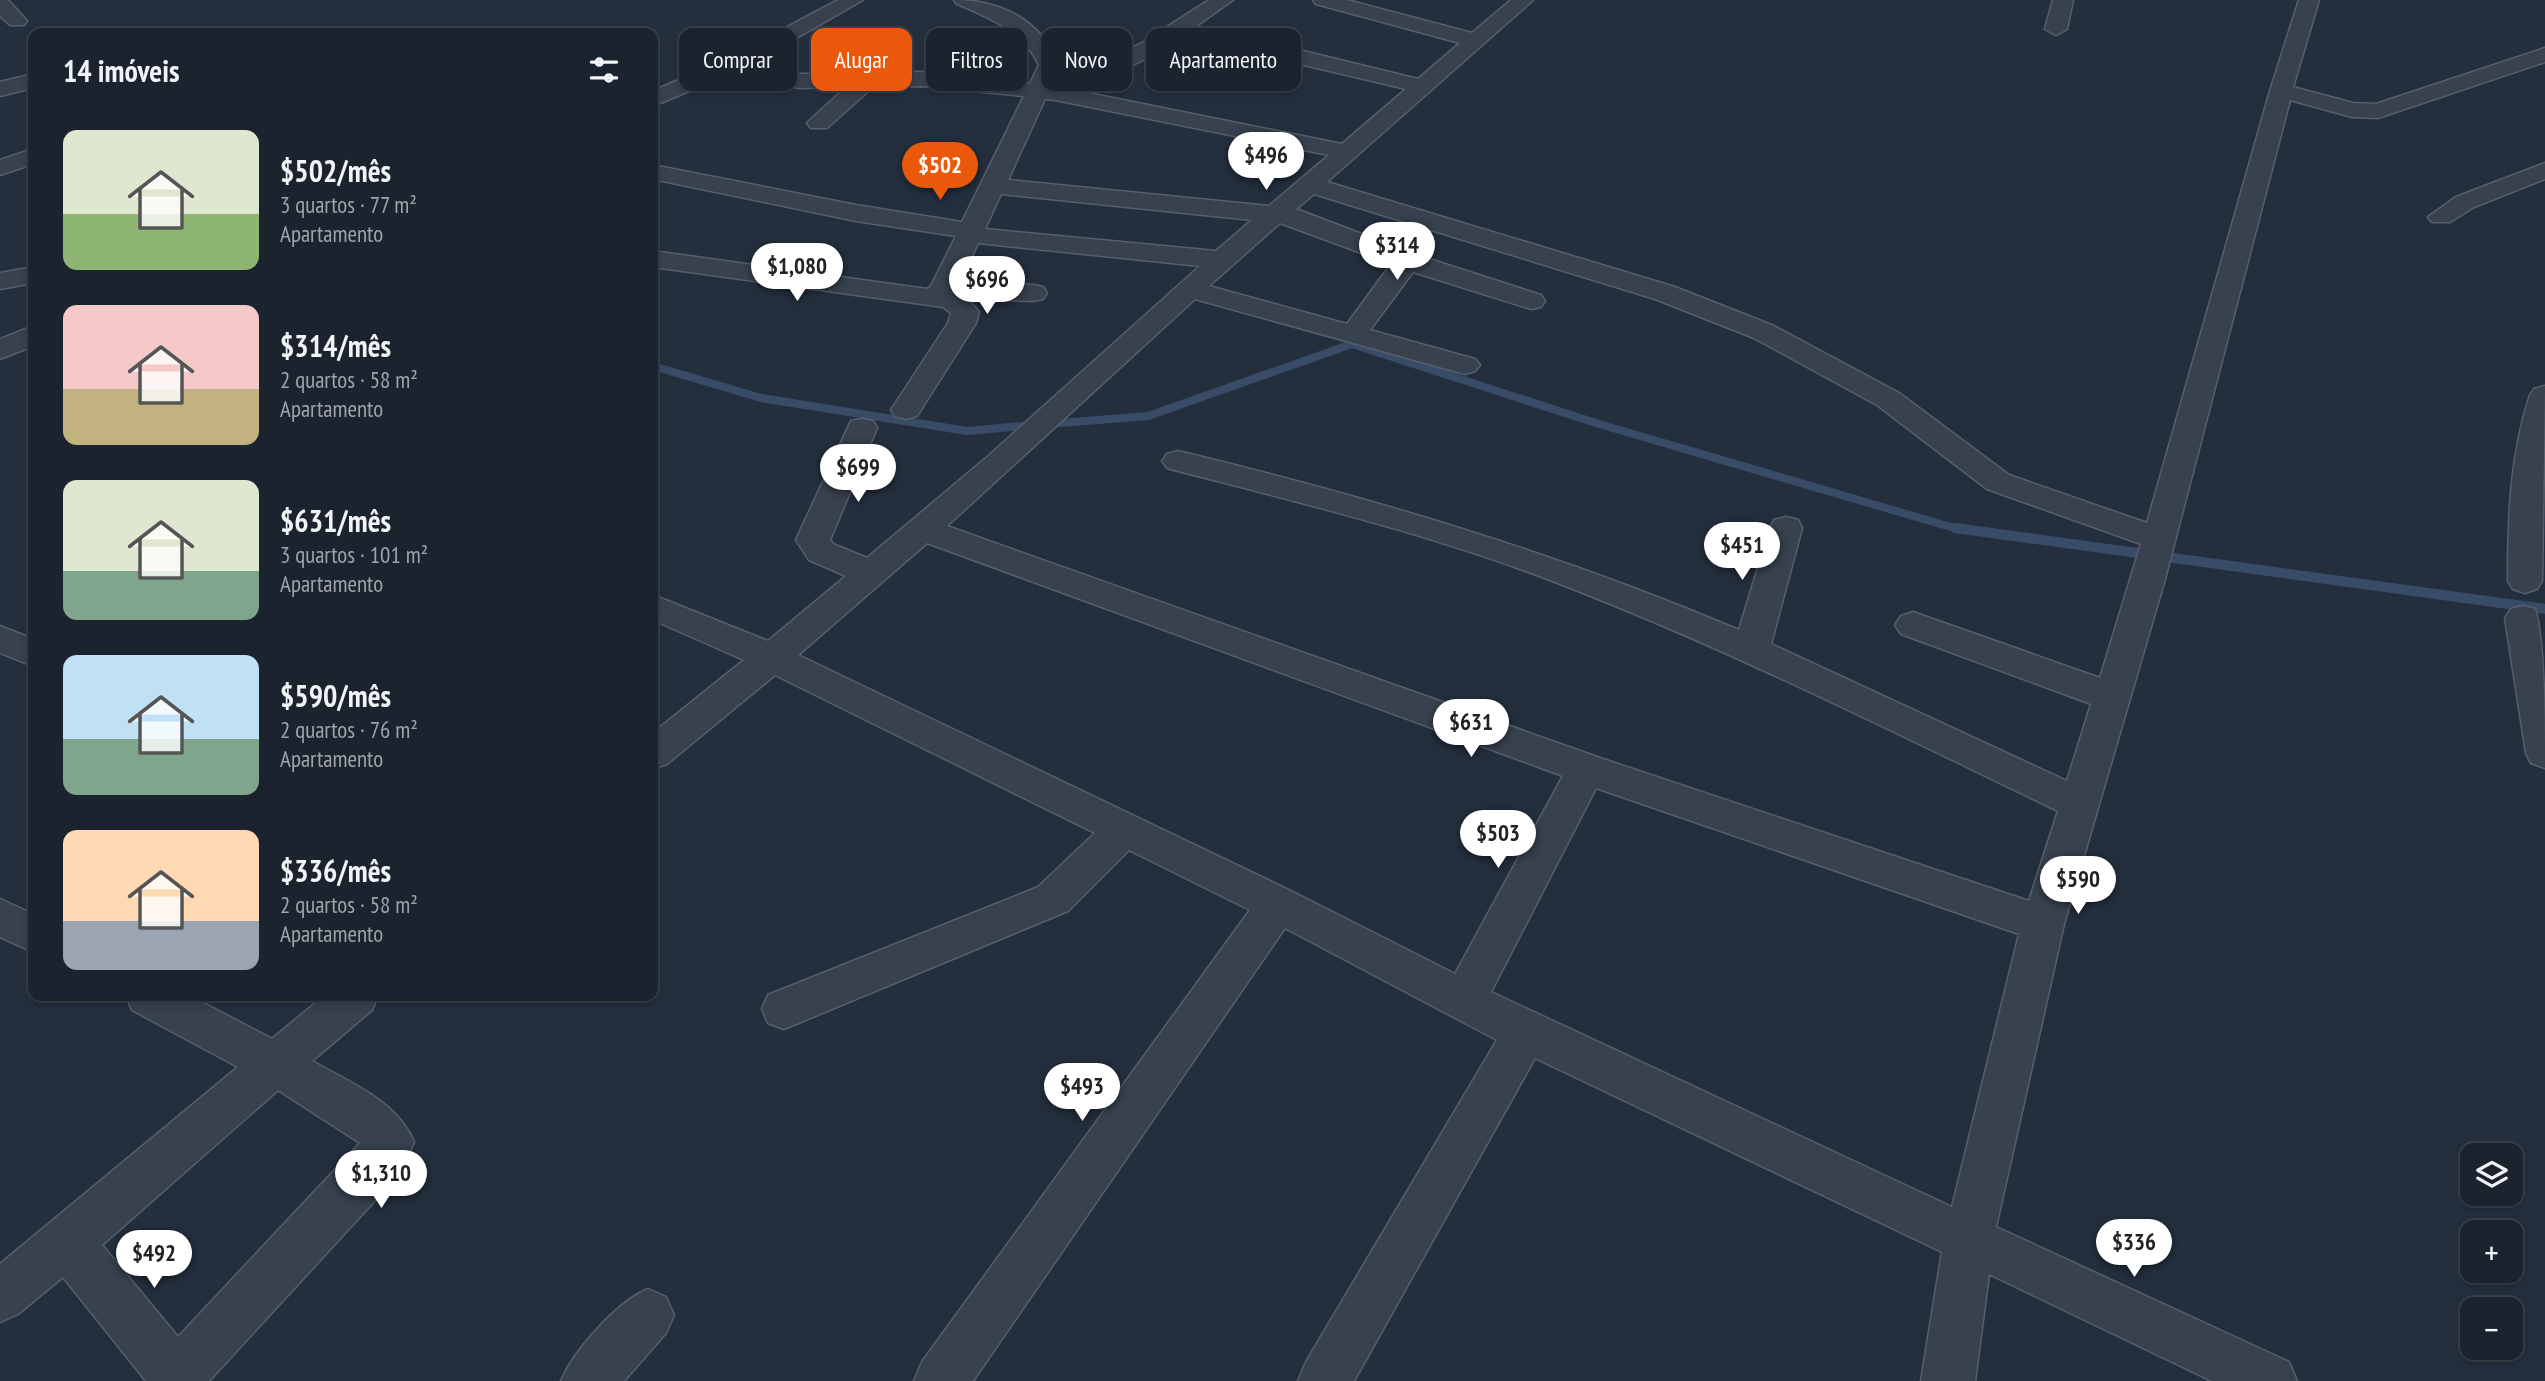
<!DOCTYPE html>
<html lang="pt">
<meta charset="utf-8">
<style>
body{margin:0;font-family:"PT Sans Narrow",sans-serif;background:#282f3a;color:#f1f3f6;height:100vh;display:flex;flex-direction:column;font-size:26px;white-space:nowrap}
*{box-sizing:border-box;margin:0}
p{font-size:23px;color:#a0a4aa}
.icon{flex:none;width:38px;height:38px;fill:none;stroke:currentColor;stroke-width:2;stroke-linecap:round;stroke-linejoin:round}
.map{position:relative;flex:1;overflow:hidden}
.side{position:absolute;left:28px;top:28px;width:630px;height:973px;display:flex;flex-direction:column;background:#1b232e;border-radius:14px;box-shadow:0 4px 10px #0003,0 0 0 2px #39404a}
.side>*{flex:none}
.banner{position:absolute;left:679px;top:28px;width:665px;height:63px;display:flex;gap:14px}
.fabs{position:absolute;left:2460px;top:1143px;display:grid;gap:14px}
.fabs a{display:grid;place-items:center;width:63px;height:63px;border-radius:14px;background:#1b232e;box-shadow:0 4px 10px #0003,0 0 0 2px #39404a;font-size:35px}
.price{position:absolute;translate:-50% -60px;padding:0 16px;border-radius:24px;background:#fff;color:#222;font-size:23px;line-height:46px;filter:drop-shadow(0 2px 4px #0008)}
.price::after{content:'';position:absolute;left:50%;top:42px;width:21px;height:16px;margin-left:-10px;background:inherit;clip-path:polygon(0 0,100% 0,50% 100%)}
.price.active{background:#ea580c;color:#fff}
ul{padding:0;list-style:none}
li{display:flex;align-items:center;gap:21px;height:175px;padding:0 35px}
li span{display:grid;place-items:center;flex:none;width:196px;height:140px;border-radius:14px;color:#555}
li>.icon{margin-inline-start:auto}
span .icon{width:84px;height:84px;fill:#fffc;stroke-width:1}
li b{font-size:30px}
h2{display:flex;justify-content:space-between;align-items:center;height:84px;padding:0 35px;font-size:30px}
.tag{padding:0 24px;border-radius:14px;background:#1b232e;box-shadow:0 4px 10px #0003,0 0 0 2px #39404a;font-size:24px;line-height:63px}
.tag.active{background:#ea580c;color:#fff}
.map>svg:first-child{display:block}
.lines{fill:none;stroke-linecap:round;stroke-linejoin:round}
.stream-far1{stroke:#394c67;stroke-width:8}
.stream{stroke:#394c67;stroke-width:10}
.minor-casing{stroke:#565f6c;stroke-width:3}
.minor{fill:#38414e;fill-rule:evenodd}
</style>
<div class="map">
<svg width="2545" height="1381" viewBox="0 0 2545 1381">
<rect width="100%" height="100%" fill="#242f3e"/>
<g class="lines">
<g class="stream-far1">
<path d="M653,366L761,398L967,431L1033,425"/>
<path d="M1048,424L1148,416L1352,344L1599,424L1961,530"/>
</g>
<path class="stream" d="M1955,528L2545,609"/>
<defs>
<g id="minor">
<path d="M0,0H8L27,21L24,25H10L0,16Z"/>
<path d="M838,0H863L751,64L799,74L923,72L1030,84L1039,65C1023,31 990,18 957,4L954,0C1002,0 1039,20 1061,65L1052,86L1142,43L1209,0H1233L1158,53L1078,91L1342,144L1406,89L1287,61L1284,56L1287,51L1295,49L1418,79L1460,43L1316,4L1313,0H1347L1472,33L1511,0H1533L1327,182L1675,287L1774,326L1899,393L2009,475L2147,523L2270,91L2299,0H2319L2293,87L2353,103L2376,104L2545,48V62L2378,118L2352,117L2290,100L2165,579L2064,924L1996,1227L2289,1362L2297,1381H2212L1989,1274L1975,1381H1921L1942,1252L1535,1058L1354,1381H1298L1306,1362L1497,1040L1285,928L973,1381H914L922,1362L1250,910L1129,850L1068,911L784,1029L768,1023L762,1009L768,995L1038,887L1095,833L775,675L667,764L653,769V733L744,660L653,620V595L768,641L846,576L809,560L796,540L851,421L862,419L873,421L877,428L830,540L833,544L867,558L986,458L1200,266L978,243L960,282L1033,285L1043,287L1047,293L1043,299L1033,301L968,299L979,312L976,323L917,416L906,419L895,416L891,410L948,323L951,313L943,307L653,267V251L927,289L931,286L956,236L856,221L653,179V165L856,205L962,222L1024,96L923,86L873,87L827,128H811L807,123L846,87L799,88L733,73L653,106V91L723,61ZM1045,99L1055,100L1329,155L1269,206L1008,180ZM1001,194L1252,220L1216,251L985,229ZM1314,194L1655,299L1754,338L1877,405L1987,489L2141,544L2100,678L1913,612L1901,616L1895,625L1901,634L2091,704L2067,781L1771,644L1802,528L1798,520L1786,517L1774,520L1770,528L1739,630C1554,552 1373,498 1178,451L1167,454L1162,461L1167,468C1286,499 1406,528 1523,570C1707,638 1881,726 2058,811L2029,901L1600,758L947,526L1195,299L1465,374L1475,371L1480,365L1475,359L1370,330L1413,272L1531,309L1541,307L1545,301L1541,295L1417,255L1296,209ZM1280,223L1391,264L1347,324L1209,286ZM927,543L1563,776L1455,974L1293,892L798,655ZM1596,788L2019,934L1952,1207L1491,992Z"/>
<path d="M2053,0H2073L2067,29L2056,35L2045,29Z"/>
<path d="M33,74V88L0,96V82Z"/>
<path d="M33,149V164L0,175V160Z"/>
<path d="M2545,163V179L2474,207L2450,222H2432L2428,217L2456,197Z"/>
<path d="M33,267V283L0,289V273Z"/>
<path d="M33,326V346L0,359V339Z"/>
<path d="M2545,386L2542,581L2537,589L2525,593L2513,589L2508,581C2508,517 2510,456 2530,395L2534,389Z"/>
<path d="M2523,606L2535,609C2545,640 2545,729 2545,768L2531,763L2526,753L2505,618L2511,609Z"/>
<path d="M0,626L33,639V666L0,653Z"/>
<path d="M0,899L33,914V952L0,937Z"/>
<path d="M126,996H190L272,1039L324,996H378L372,1010L312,1061C350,1083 396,1100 414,1142L407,1158L381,1194L209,1381H146L63,1277L18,1314L0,1322V1264L238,1067L132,1010ZM278,1090L360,1143L178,1337L102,1245Z"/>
<path d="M648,1289L666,1297L674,1315L666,1333L624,1381H561C574,1350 617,1302 648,1289Z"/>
</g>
</defs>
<use href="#minor" class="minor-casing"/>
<use href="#minor" class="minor"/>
</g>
</svg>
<div class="fabs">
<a><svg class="icon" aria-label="layers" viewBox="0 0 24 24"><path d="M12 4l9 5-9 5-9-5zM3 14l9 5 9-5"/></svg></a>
<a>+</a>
<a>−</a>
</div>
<b class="price" style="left:1266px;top:192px">$496</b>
<b class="price active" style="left:940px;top:202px">$502</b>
<b class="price" style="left:1397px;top:282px">$314</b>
<b class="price" style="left:797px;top:303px">$1,080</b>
<b class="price" style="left:987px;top:316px">$696</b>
<b class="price" style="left:858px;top:504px">$699</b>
<b class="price" style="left:1742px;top:582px">$451</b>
<b class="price" style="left:1471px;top:759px">$631</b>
<b class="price" style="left:1498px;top:870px">$503</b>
<b class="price" style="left:2078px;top:916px">$590</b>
<b class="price" style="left:1082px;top:1123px">$493</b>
<b class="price" style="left:381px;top:1210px">$1,310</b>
<b class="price" style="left:2134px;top:1279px">$336</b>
<b class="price" style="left:154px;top:1290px">$492</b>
<div class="banner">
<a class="tag">Comprar</a>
<a class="tag active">Alugar</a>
<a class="tag">Filtros</a>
<a class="tag">Novo</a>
<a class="tag">Apartamento</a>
</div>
<section class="side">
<h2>14 imóveis<svg class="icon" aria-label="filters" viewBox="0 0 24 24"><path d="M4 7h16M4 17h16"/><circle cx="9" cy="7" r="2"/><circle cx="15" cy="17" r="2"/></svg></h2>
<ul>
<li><span style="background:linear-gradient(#dfe7d0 60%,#8fb573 0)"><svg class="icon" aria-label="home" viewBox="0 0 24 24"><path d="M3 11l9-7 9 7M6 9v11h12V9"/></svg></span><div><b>$502/mês</b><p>3 quartos · 77 m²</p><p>Apartamento</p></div></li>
<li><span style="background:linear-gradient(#f6c9c9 60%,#c2b280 0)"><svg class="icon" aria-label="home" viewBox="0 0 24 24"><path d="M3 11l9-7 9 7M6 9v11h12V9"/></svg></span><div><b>$314/mês</b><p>2 quartos · 58 m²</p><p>Apartamento</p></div></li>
<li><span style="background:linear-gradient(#dfe7d0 65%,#7fa58c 0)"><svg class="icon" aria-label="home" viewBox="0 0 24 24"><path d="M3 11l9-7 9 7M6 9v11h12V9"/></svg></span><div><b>$631/mês</b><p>3 quartos · 101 m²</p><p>Apartamento</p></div></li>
<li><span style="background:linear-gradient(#bfe0f5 60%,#7fa58c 0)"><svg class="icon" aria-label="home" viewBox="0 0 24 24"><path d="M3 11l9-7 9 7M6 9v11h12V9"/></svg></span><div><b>$590/mês</b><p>2 quartos · 76 m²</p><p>Apartamento</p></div></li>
<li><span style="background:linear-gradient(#ffd9b3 65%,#9aa5b1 0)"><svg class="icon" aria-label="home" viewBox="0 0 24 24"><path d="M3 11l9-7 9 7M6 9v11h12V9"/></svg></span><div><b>$336/mês</b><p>2 quartos · 58 m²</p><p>Apartamento</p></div></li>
</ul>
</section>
</div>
